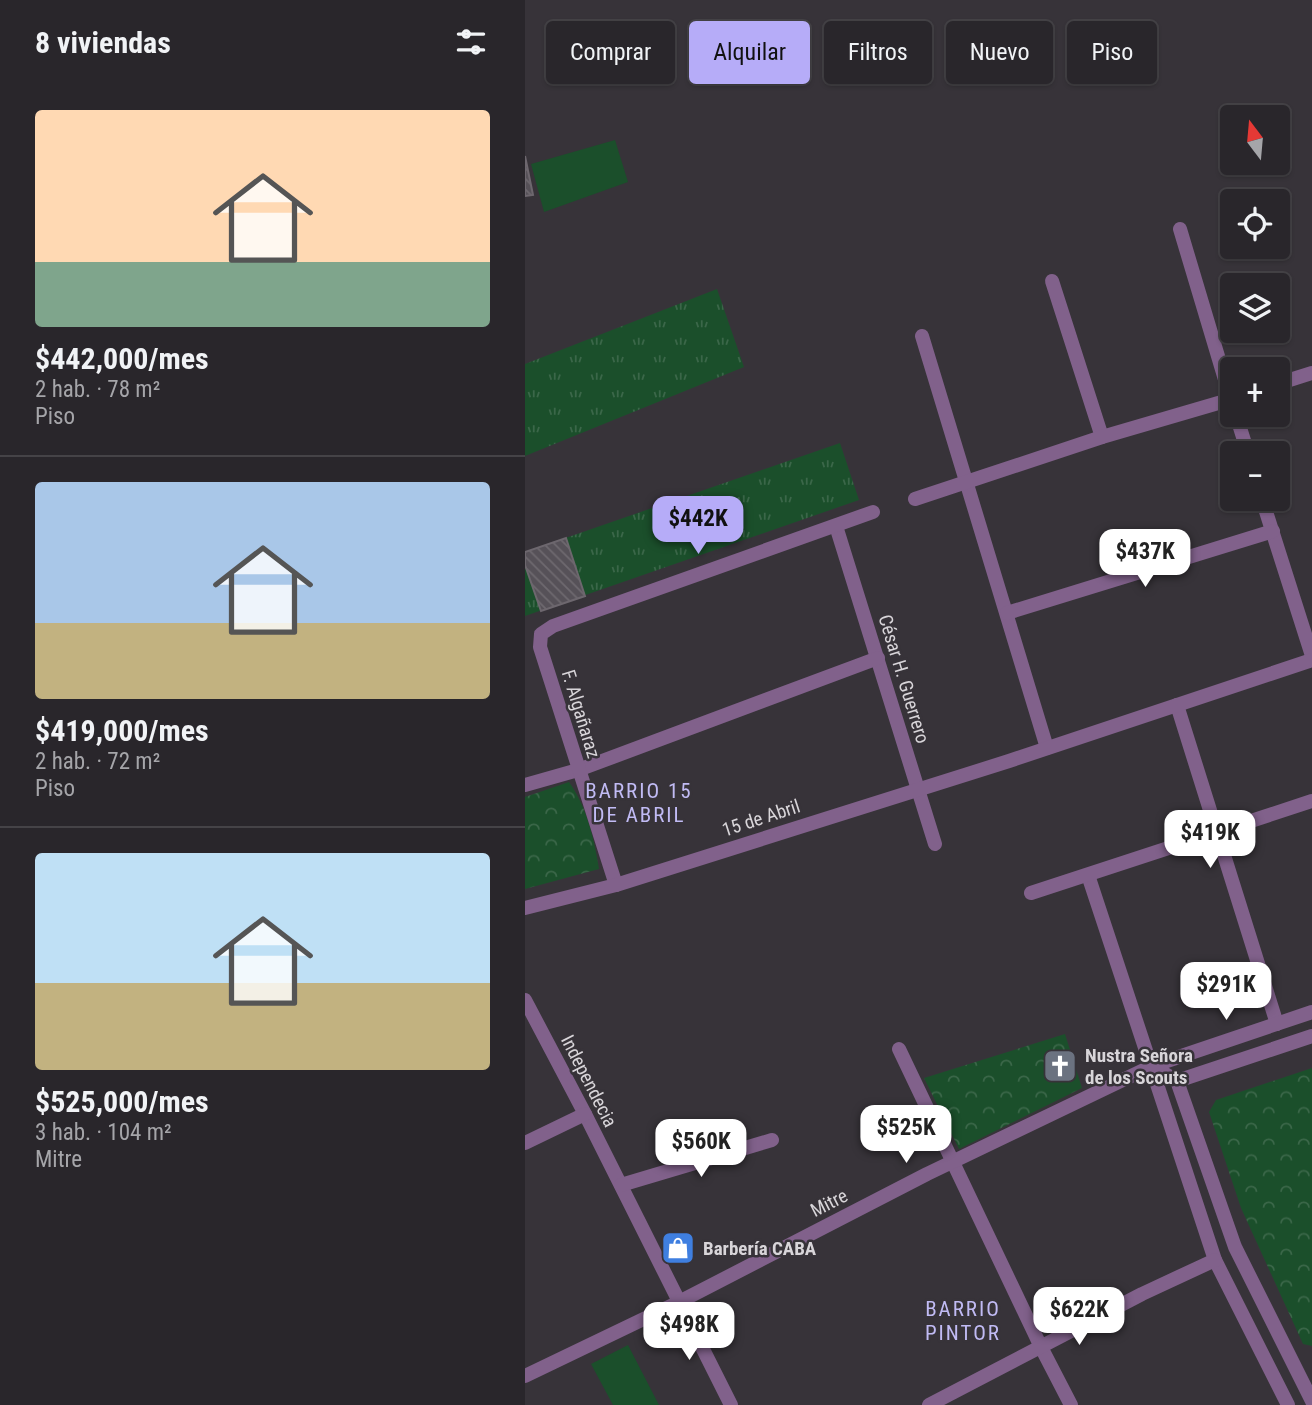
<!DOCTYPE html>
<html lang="es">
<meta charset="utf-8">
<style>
body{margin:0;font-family:"Roboto Condensed",sans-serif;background:#353237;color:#f1f3f6;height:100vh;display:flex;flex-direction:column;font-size:26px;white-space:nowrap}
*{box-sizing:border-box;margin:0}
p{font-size:23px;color:#a5a5a9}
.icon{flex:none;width:38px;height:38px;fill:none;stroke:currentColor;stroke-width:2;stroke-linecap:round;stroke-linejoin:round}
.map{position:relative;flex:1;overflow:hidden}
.sheet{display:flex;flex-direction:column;background:#29262b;width:525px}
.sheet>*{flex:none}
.hud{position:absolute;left:21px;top:21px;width:660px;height:63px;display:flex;gap:14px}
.needle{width:46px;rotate:344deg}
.controls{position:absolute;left:695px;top:105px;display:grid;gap:14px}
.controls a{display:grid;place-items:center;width:70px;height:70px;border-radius:7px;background:#29262b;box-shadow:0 2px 5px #0004,0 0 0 2px #454347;font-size:35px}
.price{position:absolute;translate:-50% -60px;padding:0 16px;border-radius:14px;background:#fff;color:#222;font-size:23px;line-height:46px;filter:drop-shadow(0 2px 4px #0008)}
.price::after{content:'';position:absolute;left:50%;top:42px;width:21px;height:16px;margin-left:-10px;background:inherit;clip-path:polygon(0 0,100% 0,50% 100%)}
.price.current{background:#b6acf8;color:#111}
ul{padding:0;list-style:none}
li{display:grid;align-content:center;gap:14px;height:371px;padding:0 35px}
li+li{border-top:2px solid #454347}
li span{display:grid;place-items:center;height:217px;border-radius:7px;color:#555}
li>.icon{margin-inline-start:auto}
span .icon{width:126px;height:126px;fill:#fffc;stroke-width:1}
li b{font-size:30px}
h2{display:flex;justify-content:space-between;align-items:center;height:84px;padding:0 35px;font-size:30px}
.tag{padding:0 24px;border-radius:7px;background:#29262b;box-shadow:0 2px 5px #0004,0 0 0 2px #454347;font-size:24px;line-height:63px}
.tag.current{background:#b6acf8;color:#111}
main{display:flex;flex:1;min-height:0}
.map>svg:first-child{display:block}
.grass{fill:url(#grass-tufts)}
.park{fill:url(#park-crowns)}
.pitch{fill:#1b4f2b}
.building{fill:url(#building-back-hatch);stroke:#6d676e;stroke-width:2}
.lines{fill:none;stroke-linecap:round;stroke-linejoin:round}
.street{stroke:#81618b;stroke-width:14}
.labels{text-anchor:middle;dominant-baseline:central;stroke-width:5;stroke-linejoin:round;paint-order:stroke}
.street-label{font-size:19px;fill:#d8d5d9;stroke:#373339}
.poi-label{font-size:19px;font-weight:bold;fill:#d8d5d9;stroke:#373339;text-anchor:start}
.neighbourhood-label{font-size:21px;letter-spacing:2px;fill:#c1bbf4;stroke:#373339}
</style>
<main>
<section class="sheet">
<h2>8 viviendas<svg class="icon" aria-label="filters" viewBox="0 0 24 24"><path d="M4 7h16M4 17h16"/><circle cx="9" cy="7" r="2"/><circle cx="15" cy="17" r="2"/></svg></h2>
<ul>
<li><span style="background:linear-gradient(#ffd9b3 70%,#7fa58c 0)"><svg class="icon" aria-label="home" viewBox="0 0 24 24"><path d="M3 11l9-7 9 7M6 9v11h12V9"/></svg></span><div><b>$442,000/mes</b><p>2 hab. · 78 m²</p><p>Piso</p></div></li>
<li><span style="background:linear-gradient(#a9c7e8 65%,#c2b280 0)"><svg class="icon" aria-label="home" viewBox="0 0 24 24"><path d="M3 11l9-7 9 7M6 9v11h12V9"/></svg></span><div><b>$419,000/mes</b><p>2 hab. · 72 m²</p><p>Piso</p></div></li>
<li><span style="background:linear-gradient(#bfe0f5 60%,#c2b280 0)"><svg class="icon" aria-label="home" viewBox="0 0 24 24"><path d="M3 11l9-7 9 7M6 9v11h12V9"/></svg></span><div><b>$525,000/mes</b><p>3 hab. · 104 m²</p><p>Mitre</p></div></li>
</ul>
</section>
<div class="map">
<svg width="787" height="1405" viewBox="0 0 787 1405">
<defs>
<pattern id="grass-tufts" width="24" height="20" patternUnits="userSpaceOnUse" patternTransform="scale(1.75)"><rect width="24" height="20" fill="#1b4f2b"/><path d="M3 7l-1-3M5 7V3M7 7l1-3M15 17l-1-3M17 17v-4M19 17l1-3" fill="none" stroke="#3b6749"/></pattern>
<pattern id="park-crowns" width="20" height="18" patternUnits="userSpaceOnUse" patternTransform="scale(1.75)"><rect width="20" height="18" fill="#1b4f2b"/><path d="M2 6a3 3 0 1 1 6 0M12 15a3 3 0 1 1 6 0" fill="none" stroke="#3b6749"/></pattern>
<pattern id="building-back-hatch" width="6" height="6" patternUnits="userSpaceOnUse" patternTransform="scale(1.75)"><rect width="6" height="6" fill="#565158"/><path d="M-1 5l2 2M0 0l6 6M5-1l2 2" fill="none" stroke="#6e696f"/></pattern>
</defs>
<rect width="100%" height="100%" fill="#373339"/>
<g class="grass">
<path d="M192,289L219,367L0,456V364Z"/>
<path d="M315,443L334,500L0,616V552Z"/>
</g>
<g class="park">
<path d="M44,782C62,807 69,839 74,869L0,889V797Z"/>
<path d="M540,1034L557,1088L434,1149L399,1078Z"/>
<path d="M787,1068V1346L778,1344L716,1208L684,1112L691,1100Z"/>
</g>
<g class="pitch">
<path d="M90,140L103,182L19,212L6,164Z"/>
<path d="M103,1345L134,1405H88L66,1364Z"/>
</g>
<g class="building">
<path d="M0,156L8,195L0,196Z"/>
<path d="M41,538L60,596L16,611L0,565V552Z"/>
</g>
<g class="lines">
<g class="street">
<path d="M655,229L707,403"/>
<path d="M527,281L577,437"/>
<path d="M397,336L522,748"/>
<path d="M752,384L787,373"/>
<path d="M711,415L723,453"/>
<path d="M390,499L577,437L707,399"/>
<path d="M737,499L787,656"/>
<path d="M311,526L410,844"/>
<path d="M482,613L748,531"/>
<path d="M652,705L752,1024"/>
<path d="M0,785L53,770L353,658"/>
<path d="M563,875L690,1260L763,1405"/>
<path d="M91,885L15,647L16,634L28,626L348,512"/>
<path d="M506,893L787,801"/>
<path d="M0,908L91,885L484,761L787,660"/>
<path d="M0,1000L60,1114L206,1405"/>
<path d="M374,1049L516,1347L546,1405"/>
<path d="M627,1066L652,1081L787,1036"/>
<path d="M652,1081L710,1247L787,1401"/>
<path d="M0,1143L60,1114"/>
<path d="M96,1185L247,1140"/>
<path d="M0,1376L154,1302L402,1174L627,1066L787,1012"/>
<path d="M404,1405L617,1294L690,1260"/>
</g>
</g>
<defs>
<symbol id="church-square" viewBox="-11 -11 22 22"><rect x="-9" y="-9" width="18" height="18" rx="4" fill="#6b7280" stroke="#373339"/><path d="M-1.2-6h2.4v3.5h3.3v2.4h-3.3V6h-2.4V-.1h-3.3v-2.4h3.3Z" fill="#fff"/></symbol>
<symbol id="shop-square" viewBox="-11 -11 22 22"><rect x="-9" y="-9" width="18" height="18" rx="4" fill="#3f7fe0" stroke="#373339"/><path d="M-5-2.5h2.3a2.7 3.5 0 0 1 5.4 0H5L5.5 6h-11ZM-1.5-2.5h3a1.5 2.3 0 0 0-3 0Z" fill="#fff"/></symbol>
</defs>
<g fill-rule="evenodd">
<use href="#church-square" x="516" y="1047" width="38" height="38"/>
<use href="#shop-square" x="134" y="1229" width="38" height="38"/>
</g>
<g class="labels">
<g class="street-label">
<text transform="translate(379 679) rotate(73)">César H. Guerrero</text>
<text transform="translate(56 714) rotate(73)">F. Algañaraz</text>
<text transform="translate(236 818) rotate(-18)">15 de Abril</text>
<text transform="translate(64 1081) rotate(63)">Independecia</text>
<text transform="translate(304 1203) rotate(-27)">Mitre</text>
</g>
<g class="poi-label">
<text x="560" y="1055">Nustra Señora<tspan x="560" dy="22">de los Scouts</tspan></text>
<text x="178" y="1248">Barbería CABA</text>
</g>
<g class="neighbourhood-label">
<text x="114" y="791">BARRIO 15<tspan x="114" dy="24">DE ABRIL</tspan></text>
<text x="438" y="1309">BARRIO<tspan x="438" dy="24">PINTOR</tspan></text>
</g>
</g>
</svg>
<div class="controls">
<a><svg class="needle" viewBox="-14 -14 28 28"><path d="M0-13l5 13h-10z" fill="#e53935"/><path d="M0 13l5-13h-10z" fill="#a5a5a9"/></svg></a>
<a><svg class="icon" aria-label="locate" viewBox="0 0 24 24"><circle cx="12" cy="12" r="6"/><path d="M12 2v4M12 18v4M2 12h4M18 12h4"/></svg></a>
<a><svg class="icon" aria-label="layers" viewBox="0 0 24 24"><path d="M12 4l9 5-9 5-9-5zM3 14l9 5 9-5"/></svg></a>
<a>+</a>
<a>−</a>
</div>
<b class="price current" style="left:173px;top:556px">$442K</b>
<b class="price" style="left:620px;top:589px">$437K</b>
<b class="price" style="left:685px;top:870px">$419K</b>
<b class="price" style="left:701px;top:1022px">$291K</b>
<b class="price" style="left:381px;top:1165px">$525K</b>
<b class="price" style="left:176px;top:1179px">$560K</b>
<b class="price" style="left:554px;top:1347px">$622K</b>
<b class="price" style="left:164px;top:1362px">$498K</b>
<div class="hud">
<a class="tag">Comprar</a>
<a class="tag current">Alquilar</a>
<a class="tag">Filtros</a>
<a class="tag">Nuevo</a>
<a class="tag">Piso</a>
</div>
</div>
</main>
